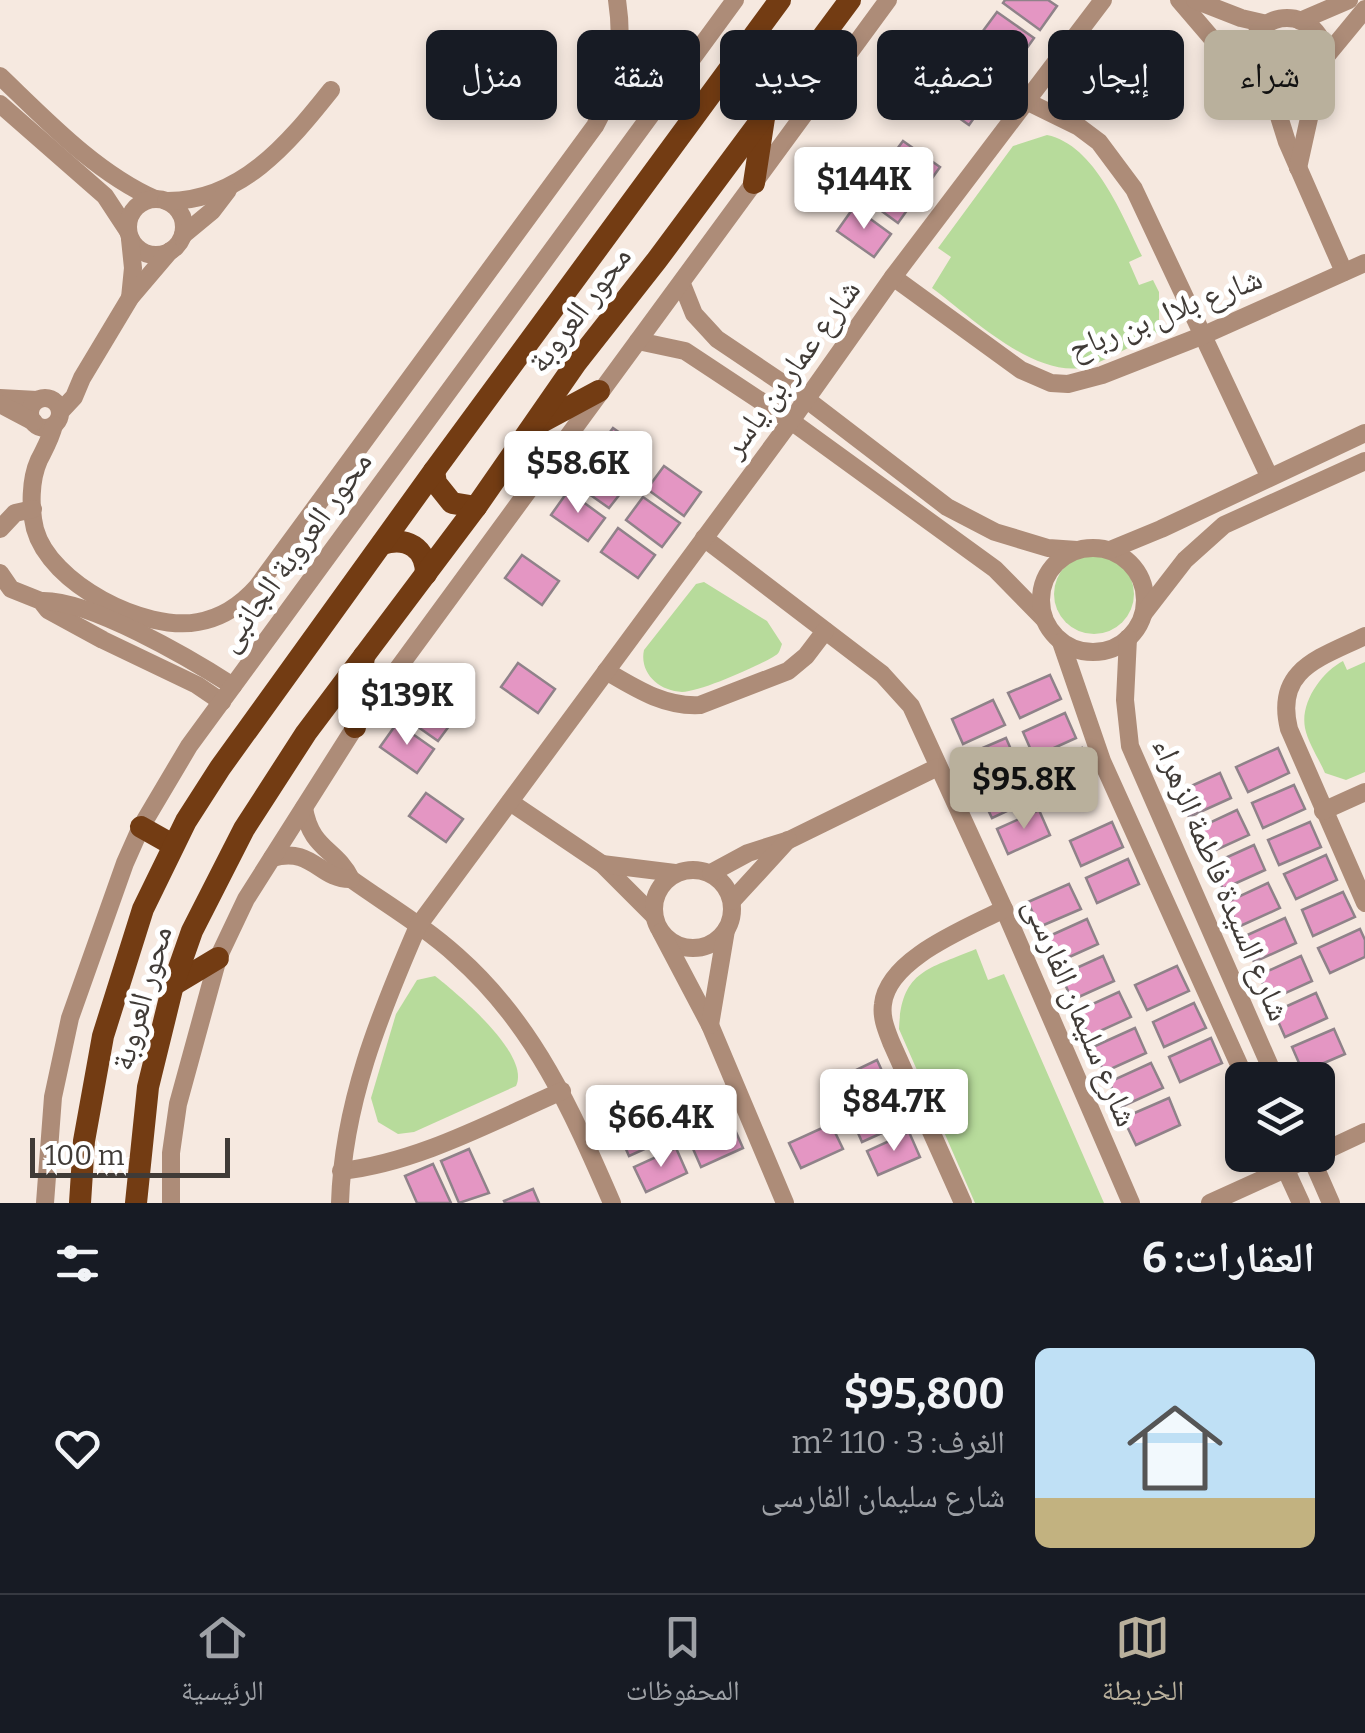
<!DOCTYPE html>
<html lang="ar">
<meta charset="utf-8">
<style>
body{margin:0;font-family:Bitter,"Noto Naskh Arabic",serif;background:#20242c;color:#f1f3f6;direction:rtl;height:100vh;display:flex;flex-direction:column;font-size:38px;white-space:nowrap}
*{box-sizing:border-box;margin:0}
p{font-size:32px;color:#9ea1a6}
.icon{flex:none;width:55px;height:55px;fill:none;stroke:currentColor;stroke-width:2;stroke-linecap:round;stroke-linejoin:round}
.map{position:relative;height:1203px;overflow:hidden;direction:ltr}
.drawer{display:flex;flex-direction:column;background:#171b24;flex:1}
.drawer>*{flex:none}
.guide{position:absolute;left:30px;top:30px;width:1305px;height:90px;direction:rtl;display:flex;gap:20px}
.buttons{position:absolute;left:1225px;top:1062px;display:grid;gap:20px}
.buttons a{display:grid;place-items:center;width:110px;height:110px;border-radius:15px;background:#171b24;box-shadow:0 5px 15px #0003;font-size:50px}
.scale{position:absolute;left:30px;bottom:25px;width:200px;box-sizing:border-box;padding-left:10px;border:5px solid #403b37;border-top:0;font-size:28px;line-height:35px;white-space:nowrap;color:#403b37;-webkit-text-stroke:8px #fff;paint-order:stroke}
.price{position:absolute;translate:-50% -85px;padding:0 22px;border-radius:10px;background:#fff;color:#222;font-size:32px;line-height:65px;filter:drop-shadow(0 2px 5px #0008)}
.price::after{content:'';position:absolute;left:50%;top:60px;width:30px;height:22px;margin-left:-15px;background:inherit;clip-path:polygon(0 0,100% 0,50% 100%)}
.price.active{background:#b9b09c;color:#111}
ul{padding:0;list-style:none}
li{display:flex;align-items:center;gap:30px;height:250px;padding:0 50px}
li span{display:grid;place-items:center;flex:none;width:280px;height:200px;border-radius:15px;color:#555}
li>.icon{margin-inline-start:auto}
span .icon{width:120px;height:120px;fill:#fffc;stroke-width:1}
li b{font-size:42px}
h2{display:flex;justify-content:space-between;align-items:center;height:120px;padding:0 50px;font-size:42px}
.chip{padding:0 35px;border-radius:15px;background:#171b24;box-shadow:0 5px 15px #0003;font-size:35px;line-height:90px}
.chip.active{background:#b9b09c;color:#111}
.tabs{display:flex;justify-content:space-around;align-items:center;height:140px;border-top:2px solid #363941;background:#171b24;font-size:28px;color:#9ea1a6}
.tabs a{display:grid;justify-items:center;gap:5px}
.tabs .active{color:#b9b09c}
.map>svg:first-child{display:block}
.green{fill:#b7db9b}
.building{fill:#e496c3;stroke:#8f8289;stroke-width:2.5}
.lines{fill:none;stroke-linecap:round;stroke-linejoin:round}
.minor{stroke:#ad8c78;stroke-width:18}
.major{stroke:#733c13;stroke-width:22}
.labels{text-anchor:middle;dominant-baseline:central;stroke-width:10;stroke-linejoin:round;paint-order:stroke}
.street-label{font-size:32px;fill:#403b37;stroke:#fff}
</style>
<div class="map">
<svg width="1365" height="1203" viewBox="0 0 1365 1203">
<rect width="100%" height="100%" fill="#f6e9e0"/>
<g class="green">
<path d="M1047,135C1095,145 1122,215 1142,256L1129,262L1139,285L1153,280L1159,292V332C1140,341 1099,365 1081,368C1030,375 970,316 932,288L951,257L938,248L1013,146Z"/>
<circle cx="1094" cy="594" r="40"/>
<path d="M704,582L767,621L782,644C779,652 780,653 773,657C756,667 700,692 682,692C659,691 639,673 644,650L696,584Z"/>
<path d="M1343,661L1347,670L1365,662V772L1346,780L1325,773C1319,759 1308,743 1305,728C1300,702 1322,672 1343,661Z"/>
<path d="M976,949L988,980L1004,974L1104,1203H975L899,1029C901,970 929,969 976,949Z"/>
<path d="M435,976C458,994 531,1055 516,1086L414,1132L398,1134L378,1122L371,1098L396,1014L417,980Z"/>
</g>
<g class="building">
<path d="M1005,0H1048L1057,6L1040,30L1003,3Z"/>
<path d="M997,12L1034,38L1017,62L980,35Z"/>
<path d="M976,45L1013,71L996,95L959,68Z"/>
<path d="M950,75L986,101L969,125L932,99Z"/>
<path d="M903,141L940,167L923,191L886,164Z"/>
<path d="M878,173L915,199L898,223L861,196Z"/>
<path d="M854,207L891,234L874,257L837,231Z"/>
<path d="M613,428L650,454L632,478L596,451Z"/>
<path d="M590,458L627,485L609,508L572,482Z"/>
<path d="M664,466L701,492L684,516L647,489Z"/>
<path d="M568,491L605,518L588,541L551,515Z"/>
<path d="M643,497L680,523L662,547L626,520Z"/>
<path d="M618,528L655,555L638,578L601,552Z"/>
<path d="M522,555L559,581L542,605L505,578Z"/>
<path d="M518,663L555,689L538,713L501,687Z"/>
<path d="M1050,675L1061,699L1020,718L1008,693Z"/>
<path d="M418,691L455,718L438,741L401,715Z"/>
<path d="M993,700L1005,725L963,744L952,719Z"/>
<path d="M1065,713L1076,738L1034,757L1023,732Z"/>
<path d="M397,723L434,749L417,773L380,747Z"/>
<path d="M1006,738L1017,763L975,781L964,756Z"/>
<path d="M1082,748L1093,773L1051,792L1040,767Z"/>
<path d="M1278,748L1289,773L1248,792L1236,767Z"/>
<path d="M1220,773L1231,798L1189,817L1178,792Z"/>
<path d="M1022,774L1033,799L992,818L980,793Z"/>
<path d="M1294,785L1305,809L1263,828L1252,803Z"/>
<path d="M426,793L463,819L446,842L409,816Z"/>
<path d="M1039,810L1050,835L1008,854L997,829Z"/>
<path d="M1237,810L1249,835L1207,854L1196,829Z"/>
<path d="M1112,822L1123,847L1081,866L1070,841Z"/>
<path d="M1310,822L1321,847L1279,865L1268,840Z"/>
<path d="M1254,845L1265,870L1223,889L1212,864Z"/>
<path d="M1326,855L1337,880L1296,899L1284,874Z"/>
<path d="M1128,859L1139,884L1097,903L1086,878Z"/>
<path d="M1268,883L1280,908L1238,927L1227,902Z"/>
<path d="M1069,884L1081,909L1039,927L1028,902Z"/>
<path d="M1343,892L1355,917L1313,936L1302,910Z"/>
<path d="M1285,918L1296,943L1254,962L1243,937Z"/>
<path d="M1087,919L1098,944L1056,963L1045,938Z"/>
<path d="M1360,929L1365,940V957L1330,973L1318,948Z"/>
<path d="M1103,956L1114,981L1072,1000L1061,975Z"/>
<path d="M1301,956L1312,981L1270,1000L1259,975Z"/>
<path d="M1177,966L1189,991L1147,1010L1135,985Z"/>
<path d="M1119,992L1131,1017L1089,1036L1077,1011Z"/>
<path d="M1316,993L1327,1018L1285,1037L1274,1012Z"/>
<path d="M1194,1003L1206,1028L1164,1047L1153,1022Z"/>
<path d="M1135,1028L1146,1053L1104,1072L1093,1047Z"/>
<path d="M1334,1029L1345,1054L1303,1072L1292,1047Z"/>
<path d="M1211,1038L1222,1063L1180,1082L1169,1057Z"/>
<path d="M877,1060L889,1086L847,1104L835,1080Z"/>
<path d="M1151,1063L1163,1088L1121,1107L1109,1082Z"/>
<path d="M717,1087L729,1112L687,1131L676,1106Z"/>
<path d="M893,1098L904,1123L862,1142L851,1117Z"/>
<path d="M1169,1098L1180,1125L1136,1145L1123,1118Z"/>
<path d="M660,1112L671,1137L629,1156L618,1131Z"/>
<path d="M732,1123L743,1148L701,1167L690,1142Z"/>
<path d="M831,1124L843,1149L801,1168L789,1143Z"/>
<path d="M909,1132L920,1157L878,1175L867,1151Z"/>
<path d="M676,1148L687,1173L646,1192L634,1167Z"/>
<path d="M469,1149L489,1193L459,1203L441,1161Z"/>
<path d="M433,1164L451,1203H417L405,1176Z"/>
<path d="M533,1189L539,1203H505L504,1201Z"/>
</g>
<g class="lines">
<g class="minor">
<path d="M1179,0L1215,42L1254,71"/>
<path d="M1195,0L1241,18L1267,24"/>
<circle cx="1287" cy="55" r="37"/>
<path d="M1300,21L1349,0"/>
<path d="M1323,60L1365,9"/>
<path d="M0,76C46,120 96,173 155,199"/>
<path d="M1270,88L1287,142L1344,272"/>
<path d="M1028,102L1079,127L1099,142L1134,189L1269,476"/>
<path d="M0,104L105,196L128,231"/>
<path d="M1298,168L1319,73"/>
<circle cx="156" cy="227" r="28"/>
<path d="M166,201C240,202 288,144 331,90"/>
<path d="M183,235L212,211L228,190"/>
<path d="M893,277L1021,370L1051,383L1068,384L1102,375L1204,335L1365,263"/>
<path d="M682,284L694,314L717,339L806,399L947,507L995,532L1048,548L1077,550"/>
<path d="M130,298L133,268L130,239"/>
<path d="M638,341L685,351L791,421L995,569L1044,619"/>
<path d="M0,398L37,400"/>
<circle cx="45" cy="413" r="15"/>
<path d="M0,404L34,422"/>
<path d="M60,412L74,397L82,378L130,298L170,251"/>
<path d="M54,425C51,438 45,448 39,460C30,480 30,508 35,529C50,584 145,632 198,622C222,618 241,605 257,587L595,126C618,85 624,46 617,0"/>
<path d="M0,529L15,513L33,509"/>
<path d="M704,538L882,674L911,706L1004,909L1131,1203"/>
<circle cx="1093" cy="600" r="52"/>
<path d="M1110,550L1161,529L1365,433"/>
<path d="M0,573L11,589L41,601L48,610L103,640L197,685L222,702"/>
<path d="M41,601C89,599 191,659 233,686"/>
<path d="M1144,613L1185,560L1224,525L1365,461"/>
<path d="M1365,636C1320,658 1274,669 1289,729L1365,903"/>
<path d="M1128,638L1125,700L1130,746L1276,1080"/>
<path d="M1061,642L1102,761L1246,1080"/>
<path d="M606,671C635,688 664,707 700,705L788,671L806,656L825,631"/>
<path d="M510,802L602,864L653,915"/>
<path d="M304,808C311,850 336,848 351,879C386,904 425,927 457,956C534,1024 572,1111 612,1203"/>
<path d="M1323,811L1365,792"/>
<path d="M272,858C313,846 319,880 351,879"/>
<path d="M602,864L675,873"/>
<circle cx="693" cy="909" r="39"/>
<path d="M711,873L748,853L789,840L938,767"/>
<path d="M732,901L788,840"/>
<path d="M661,932L710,1025L785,1203"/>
<path d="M710,1025L726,930"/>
<path d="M1318,1154L1365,1132"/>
<path d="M1279,1155L1301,1203"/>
<path d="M1310,1155L1331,1203"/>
<path d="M341,1171C419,1162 491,1122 562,1091"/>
<path d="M45,1203L53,1097L70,1018L125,863L141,827L189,746L735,0"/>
<path d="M171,1203V1153L178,1104L218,958L246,899L355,727L888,0"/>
<path d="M340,1203C343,1104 379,1016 418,926L791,421L893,277L1103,0"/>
<path d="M963,1203L891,1042C886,1029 881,1017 883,1004C888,958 968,928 1004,909"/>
<path d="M1210,1203L1316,1155"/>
</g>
<g class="major">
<path d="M754,183L764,118"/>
<path d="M534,426L599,391"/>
<path d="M434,471L436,483L452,503L476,507"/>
<path d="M382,544C407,536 426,548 426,574"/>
<path d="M355,727L364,656"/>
<path d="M141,827L173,845"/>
<path d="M173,985L218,958"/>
<path d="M80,1203L84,1141L103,1036L143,909L186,821L220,768L434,471L780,0"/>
<path d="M136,1203L148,1087L173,985L192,931L244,829L306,733L476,507L576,363L657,260L850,0"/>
</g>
</g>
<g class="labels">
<g class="street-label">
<text transform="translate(579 309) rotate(-53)">محور العروبة</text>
<text transform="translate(1165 313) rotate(-21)">شارع بلال بن رباح</text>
<text transform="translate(791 368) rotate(-54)">شارع عمار بن ياسر</text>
<text transform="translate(294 551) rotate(-54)">محور العروبة الجانبى</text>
<text transform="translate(1222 879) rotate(67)">شارع السيدة فاطمة الزهراء</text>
<text transform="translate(141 998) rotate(-74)">محور العروبة</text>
<text transform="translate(1081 1012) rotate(67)">شارع سليمان الفارسى</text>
</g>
</g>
</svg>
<div class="buttons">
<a><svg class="icon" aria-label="layers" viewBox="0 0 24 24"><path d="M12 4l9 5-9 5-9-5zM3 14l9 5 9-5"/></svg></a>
</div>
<div class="scale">100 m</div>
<b class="price" style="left:864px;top:232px">$144K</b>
<b class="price" style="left:578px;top:516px">$58.6K</b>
<b class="price" style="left:407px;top:748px">$139K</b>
<b class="price active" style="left:1024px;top:832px">$95.8K</b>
<b class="price" style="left:894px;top:1154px">$84.7K</b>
<b class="price" style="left:661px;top:1170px">$66.4K</b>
<div class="guide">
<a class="chip active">شراء</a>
<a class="chip">إيجار</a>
<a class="chip">تصفية</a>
<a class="chip">جديد</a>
<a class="chip">شقة</a>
<a class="chip">منزل</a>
</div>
</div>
<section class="drawer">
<h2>العقارات: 6<svg class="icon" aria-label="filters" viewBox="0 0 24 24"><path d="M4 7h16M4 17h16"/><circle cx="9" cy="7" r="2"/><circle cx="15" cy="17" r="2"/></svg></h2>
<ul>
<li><span style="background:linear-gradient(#bfe0f5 75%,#c2b280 0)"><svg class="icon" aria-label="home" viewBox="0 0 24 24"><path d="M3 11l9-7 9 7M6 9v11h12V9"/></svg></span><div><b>$95,800</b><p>الغرف: 3 · 110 m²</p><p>شارع سليمان الفارسى</p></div><svg class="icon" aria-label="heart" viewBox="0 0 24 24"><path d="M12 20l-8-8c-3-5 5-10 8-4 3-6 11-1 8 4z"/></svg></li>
</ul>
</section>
<nav class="tabs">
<a class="active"><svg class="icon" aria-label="map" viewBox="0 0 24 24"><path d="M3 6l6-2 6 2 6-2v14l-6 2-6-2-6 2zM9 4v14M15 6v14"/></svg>الخريطة</a>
<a><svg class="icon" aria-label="saved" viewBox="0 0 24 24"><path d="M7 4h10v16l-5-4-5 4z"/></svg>المحفوظات</a>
<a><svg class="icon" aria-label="home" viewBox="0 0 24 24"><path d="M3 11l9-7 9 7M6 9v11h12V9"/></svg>الرئيسية</a>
</nav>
